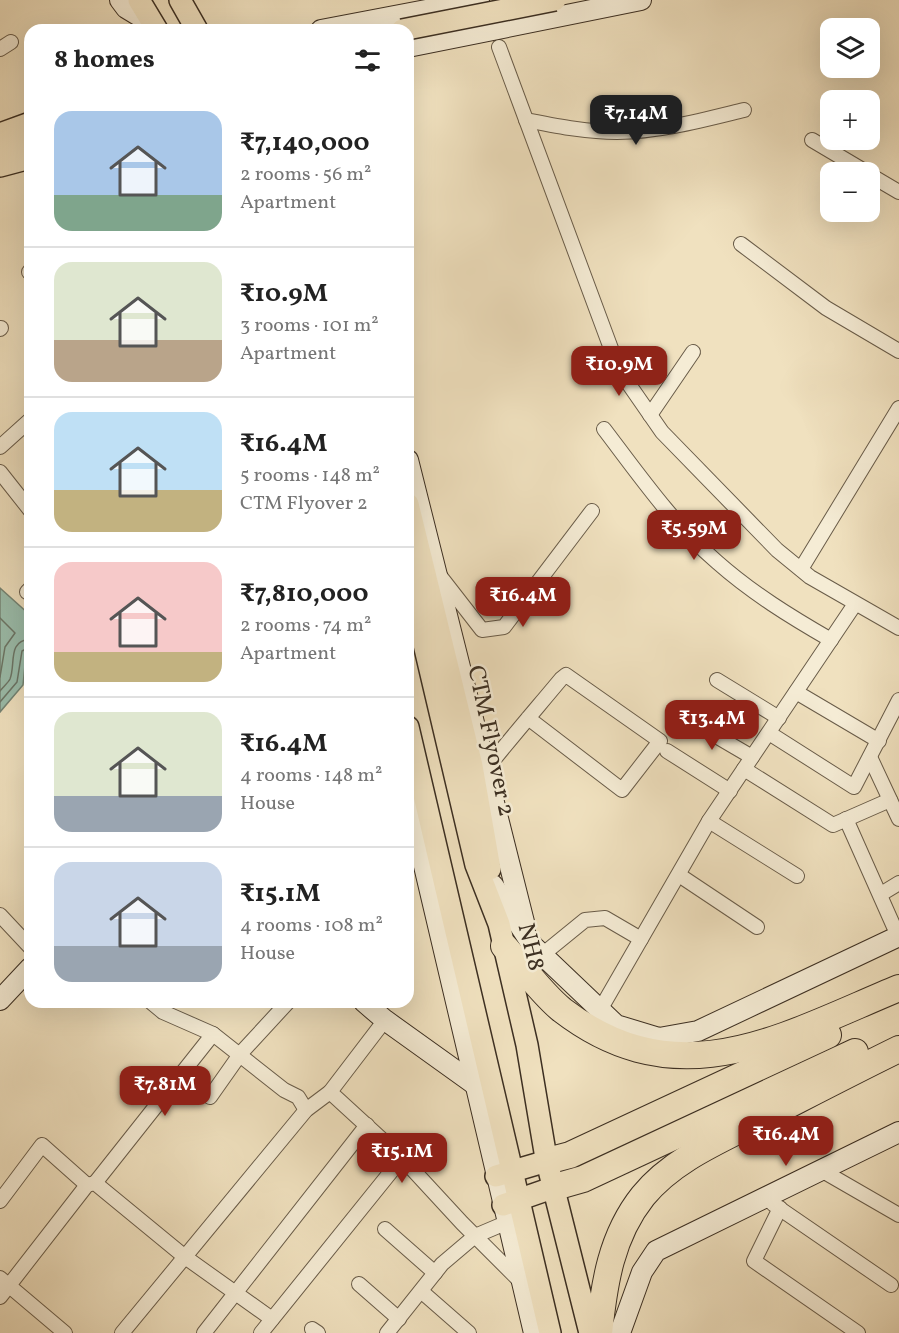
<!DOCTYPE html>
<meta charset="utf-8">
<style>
body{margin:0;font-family:Vollkorn,serif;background:#f2f2f2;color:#222;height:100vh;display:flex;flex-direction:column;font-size:22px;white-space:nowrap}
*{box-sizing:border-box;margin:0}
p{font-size:20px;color:#767676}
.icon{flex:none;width:33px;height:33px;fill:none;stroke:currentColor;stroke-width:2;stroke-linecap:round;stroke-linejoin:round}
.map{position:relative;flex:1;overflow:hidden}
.panel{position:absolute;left:24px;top:24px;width:390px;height:984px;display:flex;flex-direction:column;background:#fff;border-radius:18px;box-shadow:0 6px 24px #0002}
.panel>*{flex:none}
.tools{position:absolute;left:820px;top:18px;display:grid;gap:12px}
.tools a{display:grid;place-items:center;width:60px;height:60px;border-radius:12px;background:#fff;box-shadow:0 6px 24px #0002;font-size:30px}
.price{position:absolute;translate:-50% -51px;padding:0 14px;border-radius:12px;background:#8f2418;color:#fff;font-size:20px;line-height:39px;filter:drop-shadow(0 2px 3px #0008)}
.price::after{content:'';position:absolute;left:50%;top:36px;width:18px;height:14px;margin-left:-9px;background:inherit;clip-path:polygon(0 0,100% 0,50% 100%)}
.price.active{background:#222;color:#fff}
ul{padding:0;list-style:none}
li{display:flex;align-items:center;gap:18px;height:150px;padding:0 30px}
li+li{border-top:2px solid #e0e0e0}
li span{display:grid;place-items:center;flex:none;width:168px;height:120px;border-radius:18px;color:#555}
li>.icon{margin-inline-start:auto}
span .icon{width:72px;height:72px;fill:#fffc;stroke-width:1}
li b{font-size:26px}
h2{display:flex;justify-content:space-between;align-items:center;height:72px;padding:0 30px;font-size:26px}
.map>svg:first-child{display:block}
.water{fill:#9bbeac;stroke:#758575;stroke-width:1.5}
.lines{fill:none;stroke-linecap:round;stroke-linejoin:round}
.shore{stroke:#6c7667;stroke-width:1.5}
.street-casing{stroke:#695c49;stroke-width:16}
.secondary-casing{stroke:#3c2f22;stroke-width:22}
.primary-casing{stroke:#3c2f22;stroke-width:24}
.highway-casing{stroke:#3c2f22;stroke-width:28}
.street{stroke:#f5ecd5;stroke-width:14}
.secondary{stroke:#f5ecd5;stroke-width:20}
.primary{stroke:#f0e1bf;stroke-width:21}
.highway{stroke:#f0e1bf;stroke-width:26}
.primary-bridge-casing{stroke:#3c2f22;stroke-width:24;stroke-linecap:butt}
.primary-bridge{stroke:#f0e1bf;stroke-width:21}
.labels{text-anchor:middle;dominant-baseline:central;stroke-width:5;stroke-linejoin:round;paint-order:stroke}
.street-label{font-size:24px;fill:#3c2f22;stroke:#f5ecd5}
</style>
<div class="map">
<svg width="899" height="1333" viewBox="0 0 899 1333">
<rect width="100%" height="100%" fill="#f0e1bf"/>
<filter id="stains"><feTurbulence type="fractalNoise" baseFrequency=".00333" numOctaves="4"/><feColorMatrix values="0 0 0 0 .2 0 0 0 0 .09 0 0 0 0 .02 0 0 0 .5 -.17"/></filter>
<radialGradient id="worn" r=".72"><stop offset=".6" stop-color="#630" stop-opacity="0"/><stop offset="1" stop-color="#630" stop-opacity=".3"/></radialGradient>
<path class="water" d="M0,588L30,615L23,685L0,712Z"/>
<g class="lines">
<g class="shore">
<path d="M0,618L15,633L5,647L0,677"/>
<path d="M0,691C3,687 8,683 10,679C16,664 7,641 30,639"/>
<path d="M0,702L17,682L22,651L30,647"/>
</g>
<defs>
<g id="street">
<path d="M499,47L619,370L662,432L777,550L810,577L899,628"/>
<path d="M0,49L11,42"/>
<path d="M526,120C557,126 586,132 617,132C659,132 703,120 744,110"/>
<path d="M812,140L866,172"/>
<path d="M870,175L899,192"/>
<path d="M741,244L826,308L899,351"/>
<path d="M29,272L30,271"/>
<path d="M0,329L1,328"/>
<path d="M650,415L693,352"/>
<path d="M604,429C639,475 673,524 717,562C752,593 791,617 831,640"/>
<path d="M0,447L30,420"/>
<path d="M0,472L30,510"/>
<path d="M801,569L899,408"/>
<path d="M440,576L482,630L504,627L592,511"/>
<path d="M27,592L30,589"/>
<path d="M717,680L779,718"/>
<path d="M796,692L879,741"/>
<path d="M687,719L752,757"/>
<path d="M769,733L854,787L899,700"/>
<path d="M667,751L730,791"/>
<path d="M870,757L899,819"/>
<path d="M487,768C511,738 536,709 561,679L566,675L660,741L622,790L528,718"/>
<path d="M744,769L833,825L890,800"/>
<path d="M846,819L898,936"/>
<path d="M709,821L797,876"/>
<path d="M679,875L757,927"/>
<path d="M881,894L899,883"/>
<path d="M0,915L30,947"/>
<path d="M542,955L585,920L605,918L641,939"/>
<path d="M151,1002L163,1012L213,1034L284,1090L298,1097L306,1110"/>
<path d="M600,1010L709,821L855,604"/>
<path d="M210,1097L241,1053L288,1002"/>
<path d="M402,1158L462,1223L521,1282"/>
<path d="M821,1170L899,1215"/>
<path d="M95,1183L213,1034"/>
<path d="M0,1201L42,1145L87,1185"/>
<path d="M773,1204L891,1285"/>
<path d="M780,1208L754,1261L858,1333"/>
<path d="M385,1229L435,1273"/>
<path d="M0,1278L65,1333"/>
<path d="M359,1284L399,1319"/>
<path d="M421,1291L469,1333"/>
<path d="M0,1297L87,1185L95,1183L185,1257L272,1319"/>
<path d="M312,1329L318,1333"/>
<path d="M122,1333L306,1110L330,1092"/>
<path d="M204,1333L367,1125"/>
<path d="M261,1333L402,1158L330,1092L385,1020"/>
<path d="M387,1333L442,1264L475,1236L508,1222"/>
</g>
<g id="secondary">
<path d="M120,0L126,8L154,25"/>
<path d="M321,30L479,0"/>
<path d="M408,47L641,0"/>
<path d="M408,460L525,926"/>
<path d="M408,798L534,1333"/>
<path d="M493,885L533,946L616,1025L659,1038L698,1031L899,936"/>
<path d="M0,1000L30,968"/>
<path d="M364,1002L385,1020L477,1086"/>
<path d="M620,1333L642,1272L656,1251L899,1132"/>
</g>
<g id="primary">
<path d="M139,0L157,30"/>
<path d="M180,0L197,30"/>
<path d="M0,134L30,123"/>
<path d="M0,150L30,141"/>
<path d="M0,166L30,158"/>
<path d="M408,504L472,766L490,869"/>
<path d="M408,576L476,865L499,924L527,1045L546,1158L590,1333"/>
<path d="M408,727L550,1333"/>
<path d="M496,1176L547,1161"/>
<path d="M503,1205L555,1187"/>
</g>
<g id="highway">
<path d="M504,946C523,967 541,993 562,1010C679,1100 783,1036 899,988"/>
<path d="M547,1161L570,1155L828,1035"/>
<path d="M555,1187L583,1179L855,1052"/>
<path d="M599,1333C604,1284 611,1236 643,1196C674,1158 723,1139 765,1117C810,1094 854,1071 899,1049"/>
</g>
</defs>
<use href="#street" class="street-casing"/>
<use href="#secondary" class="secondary-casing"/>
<use href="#primary" class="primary-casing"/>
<use href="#highway" class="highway-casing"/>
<use href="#street" class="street"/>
<use href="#secondary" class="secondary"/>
<use href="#primary" class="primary"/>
<use href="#highway" class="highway"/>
<defs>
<path id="primary-bridge" d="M402,30L555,0"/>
</defs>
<use href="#primary-bridge" class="primary-bridge-casing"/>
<use href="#primary-bridge" class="primary-bridge"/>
</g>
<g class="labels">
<g class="street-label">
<text transform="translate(490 741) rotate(78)">CTM Flyover 2</text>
<text transform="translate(530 947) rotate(76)">NH8</text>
</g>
</g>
<rect width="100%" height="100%" filter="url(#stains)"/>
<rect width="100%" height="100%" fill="url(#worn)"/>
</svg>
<div class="tools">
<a><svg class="icon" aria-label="layers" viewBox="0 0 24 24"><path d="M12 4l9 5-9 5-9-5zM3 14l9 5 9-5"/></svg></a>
<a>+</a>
<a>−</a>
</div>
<b class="price active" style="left:636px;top:146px">₹7.14M</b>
<b class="price" style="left:619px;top:397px">₹10.9M</b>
<b class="price" style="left:694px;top:561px">₹5.59M</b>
<b class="price" style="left:523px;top:628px">₹16.4M</b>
<b class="price" style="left:712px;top:751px">₹13.4M</b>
<b class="price" style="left:165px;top:1117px">₹7.81M</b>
<b class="price" style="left:786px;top:1167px">₹16.4M</b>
<b class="price" style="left:402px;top:1184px">₹15.1M</b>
<section class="panel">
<h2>8 homes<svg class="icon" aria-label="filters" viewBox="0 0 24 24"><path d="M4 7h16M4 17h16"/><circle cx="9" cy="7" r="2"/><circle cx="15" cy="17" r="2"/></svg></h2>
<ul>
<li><span style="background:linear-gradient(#a9c7e8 70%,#7fa58c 0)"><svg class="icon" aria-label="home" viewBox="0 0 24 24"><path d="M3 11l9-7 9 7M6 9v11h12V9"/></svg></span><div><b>₹7,140,000</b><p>2 rooms · 56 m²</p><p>Apartment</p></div></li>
<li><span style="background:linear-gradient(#dfe7d0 65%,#b9a48a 0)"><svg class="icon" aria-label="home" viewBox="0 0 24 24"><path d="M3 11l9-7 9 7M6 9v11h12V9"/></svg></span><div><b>₹10.9M</b><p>3 rooms · 101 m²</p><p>Apartment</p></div></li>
<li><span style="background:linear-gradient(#bfe0f5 65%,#c2b280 0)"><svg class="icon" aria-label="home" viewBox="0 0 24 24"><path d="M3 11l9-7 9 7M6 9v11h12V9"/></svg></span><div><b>₹16.4M</b><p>5 rooms · 148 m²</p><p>CTM Flyover 2</p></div></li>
<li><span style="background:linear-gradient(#f6c9c9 75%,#c2b280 0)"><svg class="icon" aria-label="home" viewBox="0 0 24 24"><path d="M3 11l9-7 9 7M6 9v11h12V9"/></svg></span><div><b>₹7,810,000</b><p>2 rooms · 74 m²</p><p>Apartment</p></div></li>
<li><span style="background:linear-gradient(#dfe7d0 70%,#9aa5b1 0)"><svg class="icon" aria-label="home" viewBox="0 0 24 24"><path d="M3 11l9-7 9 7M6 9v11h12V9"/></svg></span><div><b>₹16.4M</b><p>4 rooms · 148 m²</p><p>House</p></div></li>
<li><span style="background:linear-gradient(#c9d6e8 70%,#9aa5b1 0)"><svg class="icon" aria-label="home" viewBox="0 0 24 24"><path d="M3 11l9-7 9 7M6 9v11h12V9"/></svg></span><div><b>₹15.1M</b><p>4 rooms · 108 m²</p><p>House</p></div></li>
</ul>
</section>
</div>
